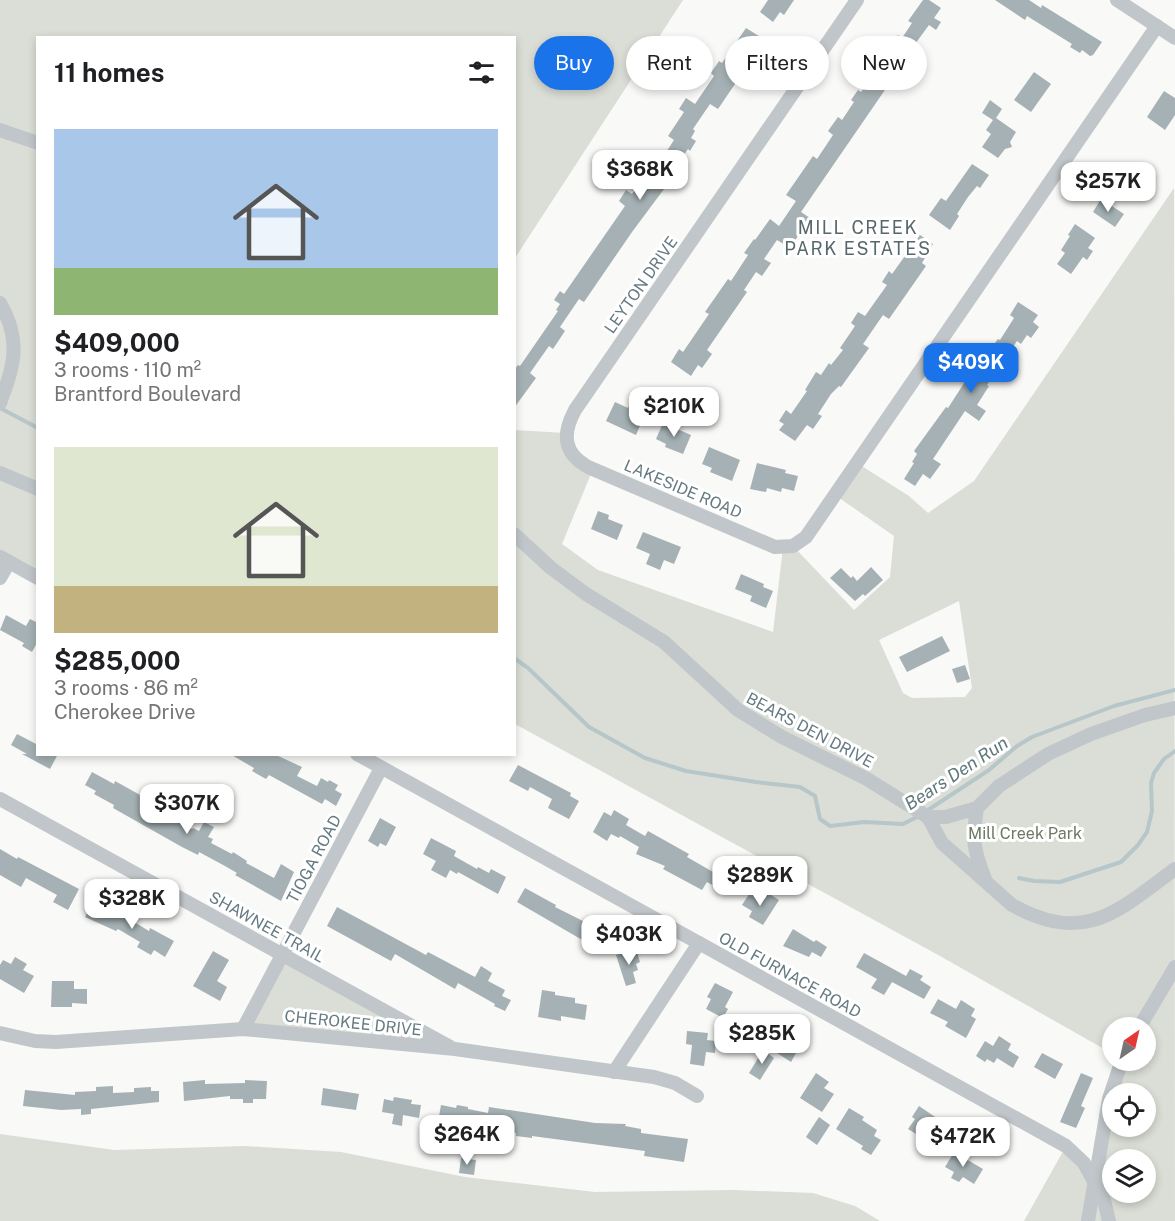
<!DOCTYPE html>
<meta charset="utf-8">
<style>
body{margin:0;font-family:"Public Sans",sans-serif;background:#f6f6f6;color:#202124;height:100vh;display:flex;flex-direction:column;font-size:22px;white-space:nowrap}
*{box-sizing:border-box;margin:0}
p{font-size:20px;color:#757577}
.icon{flex:none;width:33px;height:33px;fill:none;stroke:currentColor;stroke-width:2;stroke-linecap:round;stroke-linejoin:round}
.map{position:relative;flex:1;overflow:hidden}
.drawer{position:absolute;left:36px;top:36px;width:480px;height:720px;display:flex;flex-direction:column;background:#fff;border-radius:0px;box-shadow:0 3px 9px #0003}
.drawer>*{flex:none}
.hud{position:absolute;left:534px;top:36px;width:550px;height:54px;display:flex;gap:12px}
.needle{width:39px;rotate:34deg}
.fabs{position:absolute;left:1102px;top:1017px;display:grid;gap:12px}
.fabs a{display:grid;place-items:center;width:54px;height:54px;border-radius:50%;background:#fff;box-shadow:0 3px 9px #0003;font-size:30px}
.price{position:absolute;translate:-50% -51px;padding:0 14px;border-radius:12px;background:#fff;color:#222;font-size:20px;line-height:39px;filter:drop-shadow(0 2px 3px #0008)}
.price::after{content:'';position:absolute;left:50%;top:36px;width:18px;height:14px;margin-left:-9px;background:inherit;clip-path:polygon(0 0,100% 0,50% 100%)}
.price.on{background:#1a73e8;color:#fff}
ul{padding:0;list-style:none}
li{display:grid;align-content:center;gap:12px;height:318px;padding:0 18px}
li span{display:grid;place-items:center;height:186px;border-radius:0px;color:#555}
li>.icon{margin-inline-start:auto}
span .icon{width:108px;height:108px;fill:#fffc;stroke-width:1}
li b{font-size:26px}
h2{display:flex;justify-content:space-between;align-items:center;height:72px;padding:0 18px;font-size:26px}
.chip{padding:0 21px;border-radius:27px;background:#fff;box-shadow:0 3px 9px #0003;font-size:21px;line-height:54px}
.chip.on{background:#1a73e8;color:#fff}
.map>svg:first-child{display:block}
.green{fill:#daded6;fill-rule:evenodd}
.lines{fill:none;stroke-linecap:round;stroke-linejoin:round}
.stream{stroke:#b7c6c8;stroke-width:4}
.building{fill:#a5b1b4}
.minor{stroke:#c0c6c9;stroke-width:14}
.labels{text-anchor:middle;dominant-baseline:central;stroke-width:6;stroke-linejoin:round;paint-order:stroke}
.street-label{font-size:16px;fill:#657a81;stroke:#fff}
.park-label{font-size:16px;fill:#6c7964;stroke:#fff}
.neighbourhood-label{font-size:18px;letter-spacing:1.5px;fill:#57676c;stroke:#fff}
.water-label{font-size:18px;font-style:italic;fill:#60787b;stroke:#fff}
</style>
<div class="map">
<svg width="1175" height="1221" viewBox="0 0 1175 1221">
<rect width="100%" height="100%" fill="#f9f9f7"/>
<g class="green">
<path d="M0,0H683L515,258L514,38H38L37,578L0,557Z"/>
<path d="M1174,188L1175,1221H1024L1066,1146L1084,1163L1094,1180C1101,1140 1106,1098 1122,1061L1146,1060V1028H1113V1054L940,956L515,724L514,430L566,433C568,451 576,462 593,469L562,544L598,570L773,632L783,548L793,546L854,610L890,577L894,536L835,495L857,463L909,496L928,513L974,481ZM959,601L972,688L965,697L912,698L903,693L879,640ZM1113,1094H1146V1126H1113ZM1113,1160H1146V1192H1113Z"/>
<path d="M282,954L455,1049L243,1029Z"/>
<path d="M0,1134L114,1150L245,1146L341,1152L465,1177L595,1192L732,1190L813,1193L855,1206L880,1221H0Z"/>
</g>
<g class="lines">
<g class="stream">
<path d="M0,408L38,428"/>
<path d="M514,658L528,668L589,727L645,758L686,771L756,782L800,787L815,796L820,819L830,826L864,822L903,824L919,816"/>
<path d="M925,812L989,770L1017,746L1032,737L1114,706L1175,690"/>
<path d="M1019,878L1034,881L1060,882L1121,862L1138,845L1147,832L1152,811L1151,783L1154,773L1164,759L1175,751"/>
</g>
</g>
<g class="building">
<path d="M768,0H794L784,15L780,12L773,22L760,12Z"/>
<path d="M923,0H929L941,8L934,18L941,22L936,30L929,25L907,55L906,59L910,62L904,71L900,68L801,212L810,218L790,248L777,240L764,259L771,263L762,276L756,272L744,290L747,292L707,350L712,354L702,368L698,365L691,376L671,362L679,349L683,352L709,314L705,312L728,279L731,281L748,255L744,253L754,239L755,240L770,219L779,226L796,201L786,195L813,156L817,159L833,135L828,131L838,117L842,120L854,102L851,100L858,90L861,92L890,52L887,51L898,35L902,38L912,23L908,21Z"/>
<path d="M995,0H1029L1041,8L1042,5L1102,42L1093,55L1090,56L1082,50L1080,53L1070,47L1072,44L1027,16L1025,20Z"/>
<path d="M746,28L765,40L718,109L710,104L693,129L695,131L691,138L696,141L690,151L688,149L667,179L670,181L632,232L584,302L579,299L560,327L565,331L553,349L549,346L530,373L536,378L514,408V370L518,365L520,366L558,311L556,310L560,304L554,300L560,291L564,294L625,206L619,201L626,190L632,194L645,176L641,173L647,165L651,167L658,158L661,160L674,140L668,136L684,112L679,109L686,98L695,104L714,76L711,73L719,61L722,63Z"/>
<path d="M1034,72L1051,84L1031,112L1014,100Z"/>
<path d="M1164,91L1175,98V115L1165,130L1147,117Z"/>
<path d="M990,100L1002,109L996,118L1016,132L1010,142L1012,147L1005,149L998,158L982,147L991,134L986,130L993,120L982,113Z"/>
<path d="M1116,163L1131,173L1121,186L1118,184L1113,190L1102,183Z"/>
<path d="M972,164L989,175L980,188L977,186L968,197L957,214L959,216L950,230L929,215L941,198L946,201Z"/>
<path d="M1101,199L1124,214L1115,227L1093,212Z"/>
<path d="M1075,224L1095,238L1088,248L1093,251L1087,260L1083,257L1071,274L1057,264L1065,253L1061,250L1070,236L1068,235Z"/>
<path d="M920,235L933,244L922,263L926,266L889,319L883,315L863,344L869,348L841,387L839,386L831,394L818,414L822,416L813,429L807,425L795,441L779,430L784,424L779,421L786,410L791,414L807,391L805,390L816,372L821,375L829,363L831,365L843,350L840,348L855,326L851,323L858,312L865,316L887,285L882,282L889,271L892,274Z"/>
<path d="M1018,302L1038,315L1033,322L1039,327L1031,338L1027,335L1021,344L1017,341L987,385L989,386L977,405L986,411L979,421L965,411L933,459L941,464L930,479L923,474L915,486L904,479L914,463L912,462L917,454L914,451L946,407L948,408L988,346L991,348L998,339L1000,340L1014,318L1010,315Z"/>
<path d="M631,401L641,405L638,413L644,416L636,435L606,421L615,402L628,408Z"/>
<path d="M663,423L691,435L683,454L665,447L666,444L656,439Z"/>
<path d="M709,447L740,460L732,481L710,472L712,468L702,464Z"/>
<path d="M757,463L786,470L785,473L798,476L794,491L782,488L781,492L767,488L766,492L750,489Z"/>
<path d="M598,511L609,515L608,519L623,525L617,540L591,529Z"/>
<path d="M643,532L681,547L674,564L664,560L660,570L646,564L650,554L636,548Z"/>
<path d="M871,567L883,580L865,596L863,594L855,601L830,578L841,568L851,578L853,576L857,581Z"/>
<path d="M741,574L764,584L763,587L773,591L766,608L750,601L752,596L735,589Z"/>
<path d="M6,615L26,626L30,619L38,623V641L32,652L22,646L24,643L0,630Z"/>
<path d="M942,636L950,651L907,672L899,657Z"/>
<path d="M965,665L970,679L957,683L952,669Z"/>
<path d="M17,734L38,745V754H58L50,769L22,754H27L11,745Z"/>
<path d="M230,754H274L302,767L297,776L317,786L321,778L328,782L329,780L338,785L335,790L342,794L336,806L325,799L322,804L269,775L266,779L252,771L254,768Z"/>
<path d="M518,765L571,793L570,796L579,801L569,819L548,808L552,799L530,787L528,791L509,781Z"/>
<path d="M92,772L114,784L115,781L160,806L157,811L192,829L193,828L199,831L204,822L214,827L208,837L213,839L211,843L232,854L233,852L247,861L246,863L274,878L281,864L294,872L281,901L235,875L237,873L225,866L199,852L198,855L182,847L113,808L114,805L94,794L96,791L85,785Z"/>
<path d="M614,810L629,819L626,825L645,836L648,831L689,854L687,857L713,872L719,862L734,871L723,891L707,882L702,890L663,869L665,866L636,854L639,847L620,836L619,838L611,834L607,841L593,832L604,812L611,816Z"/>
<path d="M380,818L396,827L386,846L380,843L378,847L368,841Z"/>
<path d="M431,838L456,851L454,856L477,869L478,867L489,873L491,869L506,877L498,894L458,872L457,874L450,870L446,878L431,870L436,861L423,854Z"/>
<path d="M0,849L17,859L18,857L79,889L68,910L53,902L57,895L26,878L21,887L0,875Z"/>
<path d="M525,888L556,905L555,907L605,932L596,948L517,902Z"/>
<path d="M751,891L765,899L768,893L779,900L763,925L749,917L752,911L742,905Z"/>
<path d="M106,905L149,931L150,928L174,941L165,957L154,950L151,955L137,947L140,942L118,929L116,931L85,917L91,906L102,912Z"/>
<path d="M337,907L426,955L428,952L475,977L481,966L492,973L488,981L505,990L502,996L511,1000L505,1011L494,1006L495,1004L458,983L455,989L395,954L391,961L327,926Z"/>
<path d="M793,929L814,942L816,940L827,947L821,957L812,952L809,957L783,946Z"/>
<path d="M636,949L640,962L636,964L638,970L633,972L636,983L626,986L616,955Z"/>
<path d="M213,951L229,960L217,981L227,987L220,1001L193,986Z"/>
<path d="M864,953L906,976L910,969L923,976L920,980L931,987L924,999L892,982L884,995L871,988L877,979L856,967Z"/>
<path d="M15,957L27,964L23,970L34,976L24,993L0,979V965L3,960L11,964Z"/>
<path d="M52,981H74V989H87V1004L72,1003V1007H51Z"/>
<path d="M715,983L733,992L725,1007L728,1009L723,1018L706,1009L711,999L707,997Z"/>
<path d="M542,990L555,992V995L575,998V1003L587,1005L585,1020L561,1016V1021L538,1017Z"/>
<path d="M938,999L956,1009L961,1000L975,1009L971,1016L976,1019L966,1038L945,1026L948,1022L930,1013Z"/>
<path d="M794,1027L802,1033L800,1035L804,1038L791,1062L777,1053Z"/>
<path d="M687,1031L708,1033L707,1040L716,1041L715,1053L706,1052L704,1066L690,1064L692,1045L686,1044Z"/>
<path d="M999,1036L1011,1044L1008,1050L1019,1057L1013,1068L997,1058L994,1063L987,1059L985,1062L976,1056L985,1041L993,1046Z"/>
<path d="M763,1050L774,1058L760,1080L749,1073Z"/>
<path d="M1042,1053L1063,1064L1055,1079L1034,1067Z"/>
<path d="M816,1073L829,1082L824,1088L834,1094L822,1112L800,1098Z"/>
<path d="M1081,1073L1093,1078L1081,1106L1085,1108L1076,1128L1060,1122Z"/>
<path d="M205,1080V1084L245,1083V1080L267,1081L266,1099H253V1103H243V1099H230V1096L184,1101L183,1082Z"/>
<path d="M113,1086V1093L134,1092V1088L151,1087V1091H159V1102L91,1109V1114L81,1115V1109L61,1110L23,1106L25,1090L75,1095V1092L96,1091V1087Z"/>
<path d="M323,1088L359,1094L356,1110L321,1105Z"/>
<path d="M394,1097L412,1100L411,1104L421,1105L419,1118L403,1115L402,1126L392,1124L394,1114L382,1112L384,1099L393,1101Z"/>
<path d="M441,1105L456,1108L457,1105L468,1107V1109L488,1113L489,1107L595,1123L626,1124L625,1126L641,1129V1133L688,1139L684,1162L644,1156L645,1151L532,1136V1138L516,1136V1133L473,1126L470,1143L456,1140L458,1130L437,1127Z"/>
<path d="M919,1106L947,1125L936,1142L926,1135L924,1139L908,1129L915,1119L912,1117Z"/>
<path d="M849,1108L864,1117L862,1120L877,1130L874,1136L881,1140L871,1155L861,1149L863,1146L836,1129Z"/>
<path d="M819,1117L830,1125L817,1145L806,1137Z"/>
<path d="M956,1149L968,1156L966,1159L983,1169L974,1184L963,1177L959,1182L951,1178L954,1172L945,1167Z"/>
<path d="M461,1158L476,1160L474,1175L459,1173Z"/>
</g>
<g class="lines">
<g class="minor">
<path d="M857,0L575,410C562,434 563,453 588,467L775,547L793,546L806,537L1157,26"/>
<path d="M1117,0L1175,38"/>
<path d="M0,130L38,143"/>
<path d="M0,303C22,341 14,365 0,403"/>
<path d="M0,473L38,489"/>
<path d="M514,534L551,568L586,594L664,642L738,710L782,737L867,779L928,817L942,843L1012,905C1085,946 1118,911 1175,869"/>
<path d="M0,557L38,578"/>
<path d="M0,578L9,562"/>
<path d="M357,754L1066,1146L1084,1163L1104,1200L1109,1221"/>
<path d="M0,799L450,1047"/>
<path d="M977,808C972,840 973,848 985,879"/>
<path d="M928,817H946L977,808L999,786L1048,754L1091,734L1145,715L1175,708"/>
<path d="M1139,1028L1175,967"/>
<path d="M243,1029L381,768"/>
<path d="M0,1033L35,1041L56,1042L243,1029L455,1049L654,1077L675,1083L697,1096"/>
<path d="M614,1072L699,943"/>
<path d="M1088,1221L1109,1099L1122,1060"/>
</g>
</g>
<g class="labels">
<g class="street-label">
<text transform="translate(641 285) rotate(-55)">LEYTON DRIVE</text>
<text transform="translate(683 489) rotate(23)">LAKESIDE ROAD</text>
<text transform="translate(810 730) rotate(28)">BEARS DEN DRIVE</text>
<text transform="translate(314 859) rotate(-62)">TIOGA ROAD</text>
<text transform="translate(267 927) rotate(29)">SHAWNEE TRAIL</text>
<text transform="translate(790 975) rotate(29)">OLD FURNACE ROAD</text>
<text transform="translate(353 1023) rotate(6)">CHEROKEE DRIVE</text>
</g>
<g class="park-label">
<text x="1025" y="833">Mill Creek Park</text>
</g>
<g class="neighbourhood-label">
<text x="858" y="227">MILL CREEK<tspan x="858" dy="21">PARK ESTATES</tspan></text>
</g>
<g class="water-label">
<text transform="translate(956 773) rotate(-33)">Bears Den Run</text>
</g>
</g>
</svg>
<div class="fabs">
<a><svg class="needle" viewBox="-14 -14 28 28"><path d="M0-13l5 13h-10z" fill="#e53935"/><path d="M0 13l5-13h-10z" fill="#757577"/></svg></a>
<a><svg class="icon" aria-label="locate" viewBox="0 0 24 24"><circle cx="12" cy="12" r="6"/><path d="M12 2v4M12 18v4M2 12h4M18 12h4"/></svg></a>
<a><svg class="icon" aria-label="layers" viewBox="0 0 24 24"><path d="M12 4l9 5-9 5-9-5zM3 14l9 5 9-5"/></svg></a>
</div>
<b class="price" style="left:640px;top:201px">$368K</b>
<b class="price" style="left:1108px;top:213px">$257K</b>
<b class="price on" style="left:971px;top:394px">$409K</b>
<b class="price" style="left:674px;top:438px">$210K</b>
<b class="price" style="left:187px;top:835px">$307K</b>
<b class="price" style="left:760px;top:907px">$289K</b>
<b class="price" style="left:132px;top:930px">$328K</b>
<b class="price" style="left:629px;top:966px">$403K</b>
<b class="price" style="left:762px;top:1065px">$285K</b>
<b class="price" style="left:467px;top:1166px">$264K</b>
<b class="price" style="left:963px;top:1168px">$472K</b>
<div class="hud">
<a class="chip on">Buy</a>
<a class="chip">Rent</a>
<a class="chip">Filters</a>
<a class="chip">New</a>
</div>
<section class="drawer">
<h2>11 homes<svg class="icon" aria-label="filters" viewBox="0 0 24 24"><path d="M4 7h16M4 17h16"/><circle cx="9" cy="7" r="2"/><circle cx="15" cy="17" r="2"/></svg></h2>
<ul>
<li><span style="background:linear-gradient(#a9c7e8 75%,#8fb573 0)"><svg class="icon" aria-label="home" viewBox="0 0 24 24"><path d="M3 11l9-7 9 7M6 9v11h12V9"/></svg></span><div><b>$409,000</b><p>3 rooms · 110 m²</p><p>Brantford Boulevard</p></div></li>
<li><span style="background:linear-gradient(#dfe7d0 75%,#c2b280 0)"><svg class="icon" aria-label="home" viewBox="0 0 24 24"><path d="M3 11l9-7 9 7M6 9v11h12V9"/></svg></span><div><b>$285,000</b><p>3 rooms · 86 m²</p><p>Cherokee Drive</p></div></li>
</ul>
</section>
</div>
